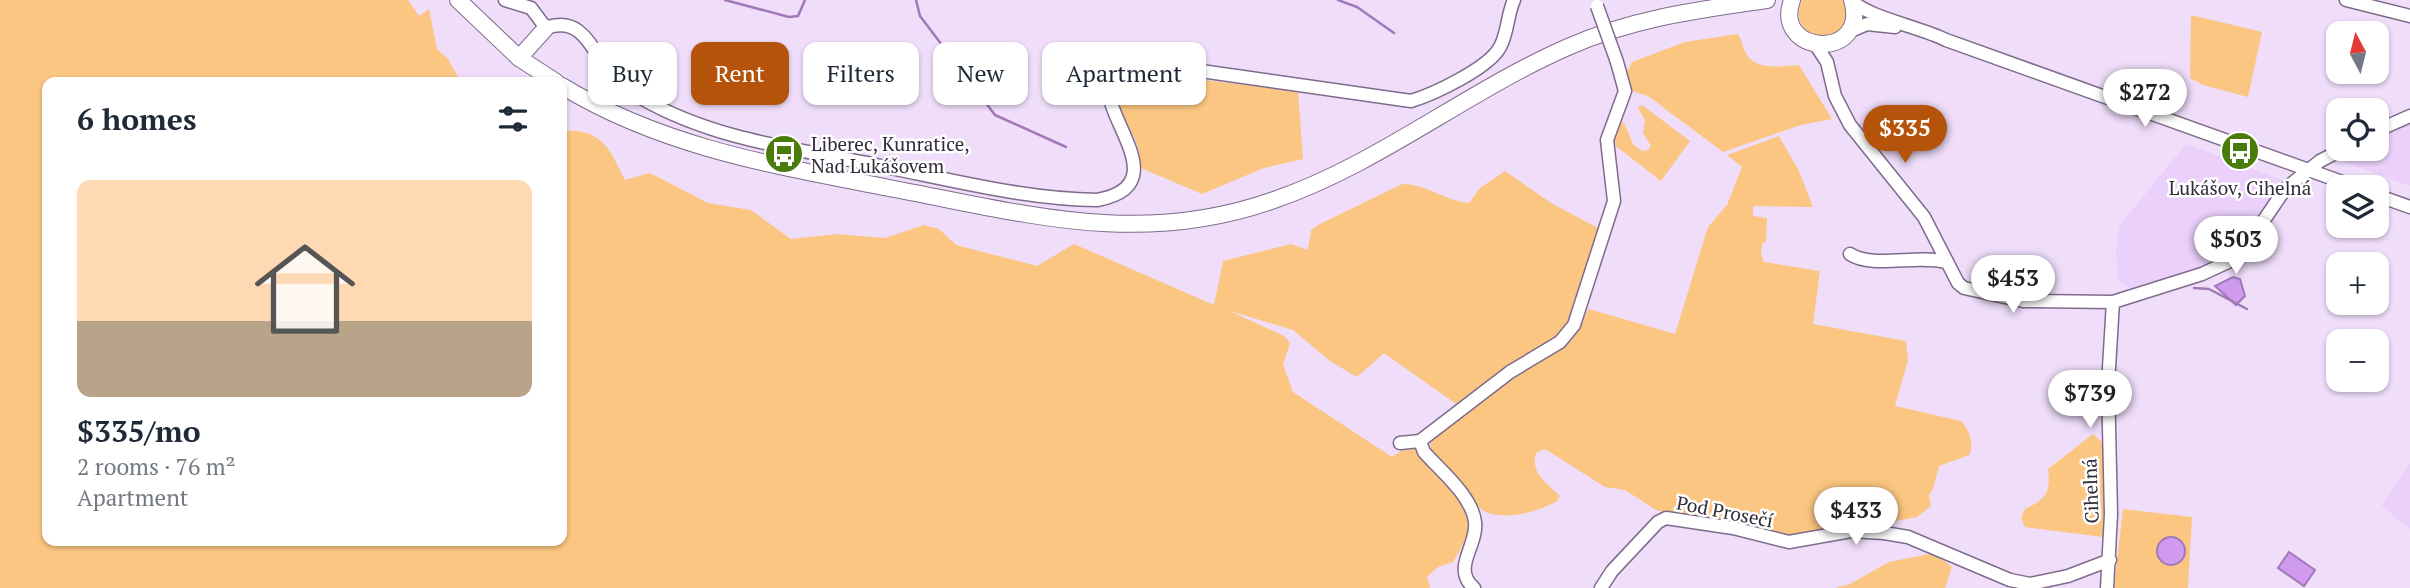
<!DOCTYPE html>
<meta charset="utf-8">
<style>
body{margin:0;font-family:"PT Serif",serif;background:#f2f2f3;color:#1f2937;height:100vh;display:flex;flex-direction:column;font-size:26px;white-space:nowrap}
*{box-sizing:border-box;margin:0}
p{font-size:23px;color:#747a83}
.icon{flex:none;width:38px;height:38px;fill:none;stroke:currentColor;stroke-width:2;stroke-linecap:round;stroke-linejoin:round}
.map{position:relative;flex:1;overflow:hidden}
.sheet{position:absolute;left:42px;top:77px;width:525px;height:469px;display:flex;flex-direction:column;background:#fff;border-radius:14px;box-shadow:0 2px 5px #0004}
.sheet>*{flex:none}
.banner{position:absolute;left:588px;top:42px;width:665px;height:63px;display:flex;gap:14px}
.needle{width:46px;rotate:353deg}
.tools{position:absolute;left:2326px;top:21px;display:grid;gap:14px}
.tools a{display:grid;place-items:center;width:63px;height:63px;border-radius:14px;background:#fff;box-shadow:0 2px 5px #0004;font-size:35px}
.price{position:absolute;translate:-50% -60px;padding:0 16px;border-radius:24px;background:#fff;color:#222;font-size:23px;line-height:46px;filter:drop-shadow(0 2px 4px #0008)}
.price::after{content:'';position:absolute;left:50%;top:42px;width:21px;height:16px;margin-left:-10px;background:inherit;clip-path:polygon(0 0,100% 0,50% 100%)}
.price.current{background:#b45309;color:#fff}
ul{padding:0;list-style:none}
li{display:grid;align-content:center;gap:14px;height:371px;padding:0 35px}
li span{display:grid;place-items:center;height:217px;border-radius:14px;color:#555}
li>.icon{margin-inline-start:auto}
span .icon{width:126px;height:126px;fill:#fffc;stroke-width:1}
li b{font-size:30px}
h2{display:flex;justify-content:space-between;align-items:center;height:84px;padding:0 35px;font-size:30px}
.pill{padding:0 24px;border-radius:14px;background:#fff;box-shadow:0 2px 5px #0004;font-size:24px;line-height:63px}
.pill.current{background:#b45309;color:#fff}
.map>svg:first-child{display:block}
.built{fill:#ead0fa}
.green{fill:#fbc681}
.water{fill:#d09aef;stroke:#a178b8;stroke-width:2}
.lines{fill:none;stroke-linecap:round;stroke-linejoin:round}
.stream{stroke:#a178b8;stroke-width:2.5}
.minor-casing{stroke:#7f6b8b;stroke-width:15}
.major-casing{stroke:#7f6b8b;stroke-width:18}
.minor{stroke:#fff;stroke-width:12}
.major{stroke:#fff;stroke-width:16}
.minor-bridge-casing{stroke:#7f6b8b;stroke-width:15;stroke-linecap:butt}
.minor-bridge{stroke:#fff;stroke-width:12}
.labels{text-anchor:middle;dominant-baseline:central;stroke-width:5;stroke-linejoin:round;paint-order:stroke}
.poi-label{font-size:19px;fill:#322a37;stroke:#fff;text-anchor:start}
.street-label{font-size:19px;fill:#322a37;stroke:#fff}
</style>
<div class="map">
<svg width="2410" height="588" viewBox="0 0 2410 588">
<rect width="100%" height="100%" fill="#efddfa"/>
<g class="built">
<path d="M2410,117V186L2344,162L2350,149H2376L2377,133Z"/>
<path d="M2186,144L2287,182L2236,250L2186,277L2134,293L2118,279L2116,249L2120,225Z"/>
<path d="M2410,463V529L2382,506Z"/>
</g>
<g class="green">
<path d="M0,0H408L419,16L429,9L437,49L448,59L461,82H47V541H562V131C602,128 609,148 625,180L650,173L708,203L751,210L791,239L837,234L885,238L924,225L939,229L956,245L1037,266L1074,244L1214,305L1223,261L1291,244L1308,250L1311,230L1320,224L1402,184C1427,184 1445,201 1469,203L1480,188L1505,171L1551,203L1600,229L1567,330L1459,406L1384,353L1357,377L1330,361L1293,330L1230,311L1284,336L1290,343L1283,365L1293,392L1392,457L1412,444L1467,506L1473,528L1453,562L1438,567L1427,577L1430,588H0Z"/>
<path d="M1802,0H1845C1860,50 1782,46 1802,0Z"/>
<path d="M2191,15L2262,32L2248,97L2203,85L2190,78Z"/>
<path d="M1738,34C1742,40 1743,49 1747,55C1757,71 1784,66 1799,65L1832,119L1801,125L1723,152L1648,96L1632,91L1627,72L1632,62L1685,42Z"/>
<path d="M1135,72L1298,91L1303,159L1264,168L1202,194L1141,168C1140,159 1139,149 1136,141C1126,118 1100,86 1135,72Z"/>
<path d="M1642,105L1690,141L1661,181L1612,143L1617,122L1624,123L1633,144L1642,151L1648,150L1651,146L1643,133L1645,120L1638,108Z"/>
<path d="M1779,136L1799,171L1813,207L1753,206V216L1767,218L1766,241L1762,244L1761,254L1764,262L1820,271L1813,324L1906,341L1908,360L1895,406L1961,421C1969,429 1975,445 1969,455L1939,466L1933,489L1929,495L1931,506L1917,517L1885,523H1864L1794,539L1656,510L1625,490L1605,487L1545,449L1536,453C1530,473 1547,483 1560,496L1557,501C1539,512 1501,522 1482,510L1432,456L1430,440L1577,329L1589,309L1675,334L1708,227L1727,205L1742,167L1727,155Z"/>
<path d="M2093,434L2104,444L2103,472L2108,482L2109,505L2103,537L2025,527L2021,518L2025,509C2046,499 2051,493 2048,469Z"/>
<path d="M2123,509L2192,517L2188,588H2114Z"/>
<path d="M1934,553L1952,567L1945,588H1835L1850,584L1889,562Z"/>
</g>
<g class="water">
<path d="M2233,277L2240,279L2245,296L2236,305L2215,286Z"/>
<circle cx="2171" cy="551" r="14"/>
<path d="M2289,552L2315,570L2304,586L2278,568Z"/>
</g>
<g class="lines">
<g class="stream">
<path d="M725,0L789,17L798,16L805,0"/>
<path d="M916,0L920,16L995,115L1066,147"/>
<path d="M1338,0L1357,7L1394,33"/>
<path d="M2194,288L2209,289L2247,309"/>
</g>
<defs>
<g id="minor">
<path d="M505,0L531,8L546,28C584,14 593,54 612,76C620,86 630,92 641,98C716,141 799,149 881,166C951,180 1025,199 1097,200C1185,184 1084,103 1114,73C1123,64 1133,63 1145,63L1411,101C1434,94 1489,68 1500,47C1508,33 1507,15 1514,0"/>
<path d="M2346,0L2410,16"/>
<path d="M1852,1C1870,18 1920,27 1946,40L2356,187"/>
<path d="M1848,32L1867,24L1895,27"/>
<path d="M1815,44L1827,62L1835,96L1850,125L1924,217L1958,283L1964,288L2023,301L2113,302L2202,274L2228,262L2247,245L2285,189L2320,161L2343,149"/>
<path d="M2376,131L2410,116"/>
<path d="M2376,195L2410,207"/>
<path d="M1850,254C1872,269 1918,254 1946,262"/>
<path d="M1420,441L1424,452C1441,471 1472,496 1475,522C1478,546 1451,568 1474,588"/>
<path d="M1400,443L1420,441L1510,372L1560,342L1574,325L1614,201L1607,140L1625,91L1617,62"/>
<path d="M1601,588L1612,571L1658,522L1666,518L1733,528L1789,542L1851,531L1884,533L1908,537L2010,580L2030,584L2068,576L2110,560"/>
<path d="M2107,588L2111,514L2108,384L2113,302"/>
</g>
<g id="major">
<path d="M458,0L519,58L556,82"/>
<path d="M1792,0C1772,56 1870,61 1852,0"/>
<path d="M519,58L546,28"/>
<path d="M562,86C662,147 776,166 889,188C1024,213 1138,248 1274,200C1379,164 1467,91 1568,47C1633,18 1698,10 1767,0"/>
</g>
</defs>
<use href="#minor" class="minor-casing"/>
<use href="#major" class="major-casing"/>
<use href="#minor" class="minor"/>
<use href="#major" class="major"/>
<defs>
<path id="minor-bridge" d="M1597,6L1617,62"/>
</defs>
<use href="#minor-bridge" class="minor-bridge-casing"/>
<use href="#minor-bridge" class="minor-bridge"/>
</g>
<defs>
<symbol id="bus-disc" viewBox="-11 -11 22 22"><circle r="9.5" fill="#497c0a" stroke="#fff"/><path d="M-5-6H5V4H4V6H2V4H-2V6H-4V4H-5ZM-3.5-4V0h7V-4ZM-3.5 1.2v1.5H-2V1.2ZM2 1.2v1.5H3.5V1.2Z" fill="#fff"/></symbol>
</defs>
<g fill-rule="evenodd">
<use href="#bus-disc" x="2218" y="129" width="44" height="44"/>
<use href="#bus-disc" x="762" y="132" width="44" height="44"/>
</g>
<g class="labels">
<g class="poi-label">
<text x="811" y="143">Liberec, Kunratice,<tspan x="811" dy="22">Nad Lukášovem</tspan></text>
<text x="2240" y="187" text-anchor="middle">Lukášov, Cihelná</text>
</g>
<g class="street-label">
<text transform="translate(2090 491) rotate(-92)">Cihelná</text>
<text transform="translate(1725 511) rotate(11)">Pod Prosečí</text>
</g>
</g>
</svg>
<div class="tools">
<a><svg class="needle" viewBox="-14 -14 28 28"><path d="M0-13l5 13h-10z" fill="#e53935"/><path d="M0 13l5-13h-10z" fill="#747a83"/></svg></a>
<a><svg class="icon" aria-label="locate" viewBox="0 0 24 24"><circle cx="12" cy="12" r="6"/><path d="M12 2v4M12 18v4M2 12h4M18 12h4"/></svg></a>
<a><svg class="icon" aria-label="layers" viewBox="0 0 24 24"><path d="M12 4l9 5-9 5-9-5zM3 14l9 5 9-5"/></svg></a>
<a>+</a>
<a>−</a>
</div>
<b class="price" style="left:2145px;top:129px">$272</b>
<b class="price current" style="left:1905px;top:165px">$335</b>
<b class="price" style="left:2236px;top:276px">$503</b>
<b class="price" style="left:2013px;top:315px">$453</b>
<b class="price" style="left:2090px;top:430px">$739</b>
<b class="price" style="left:1856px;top:547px">$433</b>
<div class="banner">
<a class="pill">Buy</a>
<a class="pill current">Rent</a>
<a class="pill">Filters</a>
<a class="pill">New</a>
<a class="pill">Apartment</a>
</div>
<section class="sheet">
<h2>6 homes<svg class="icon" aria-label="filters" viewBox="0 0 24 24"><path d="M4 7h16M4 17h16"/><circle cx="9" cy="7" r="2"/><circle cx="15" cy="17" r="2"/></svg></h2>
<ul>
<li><span style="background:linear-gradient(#ffd9b3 65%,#b9a48a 0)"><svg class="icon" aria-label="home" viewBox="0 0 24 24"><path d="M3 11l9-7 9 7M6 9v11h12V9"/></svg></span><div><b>$335/mo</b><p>2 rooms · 76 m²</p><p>Apartment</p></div></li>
</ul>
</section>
</div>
